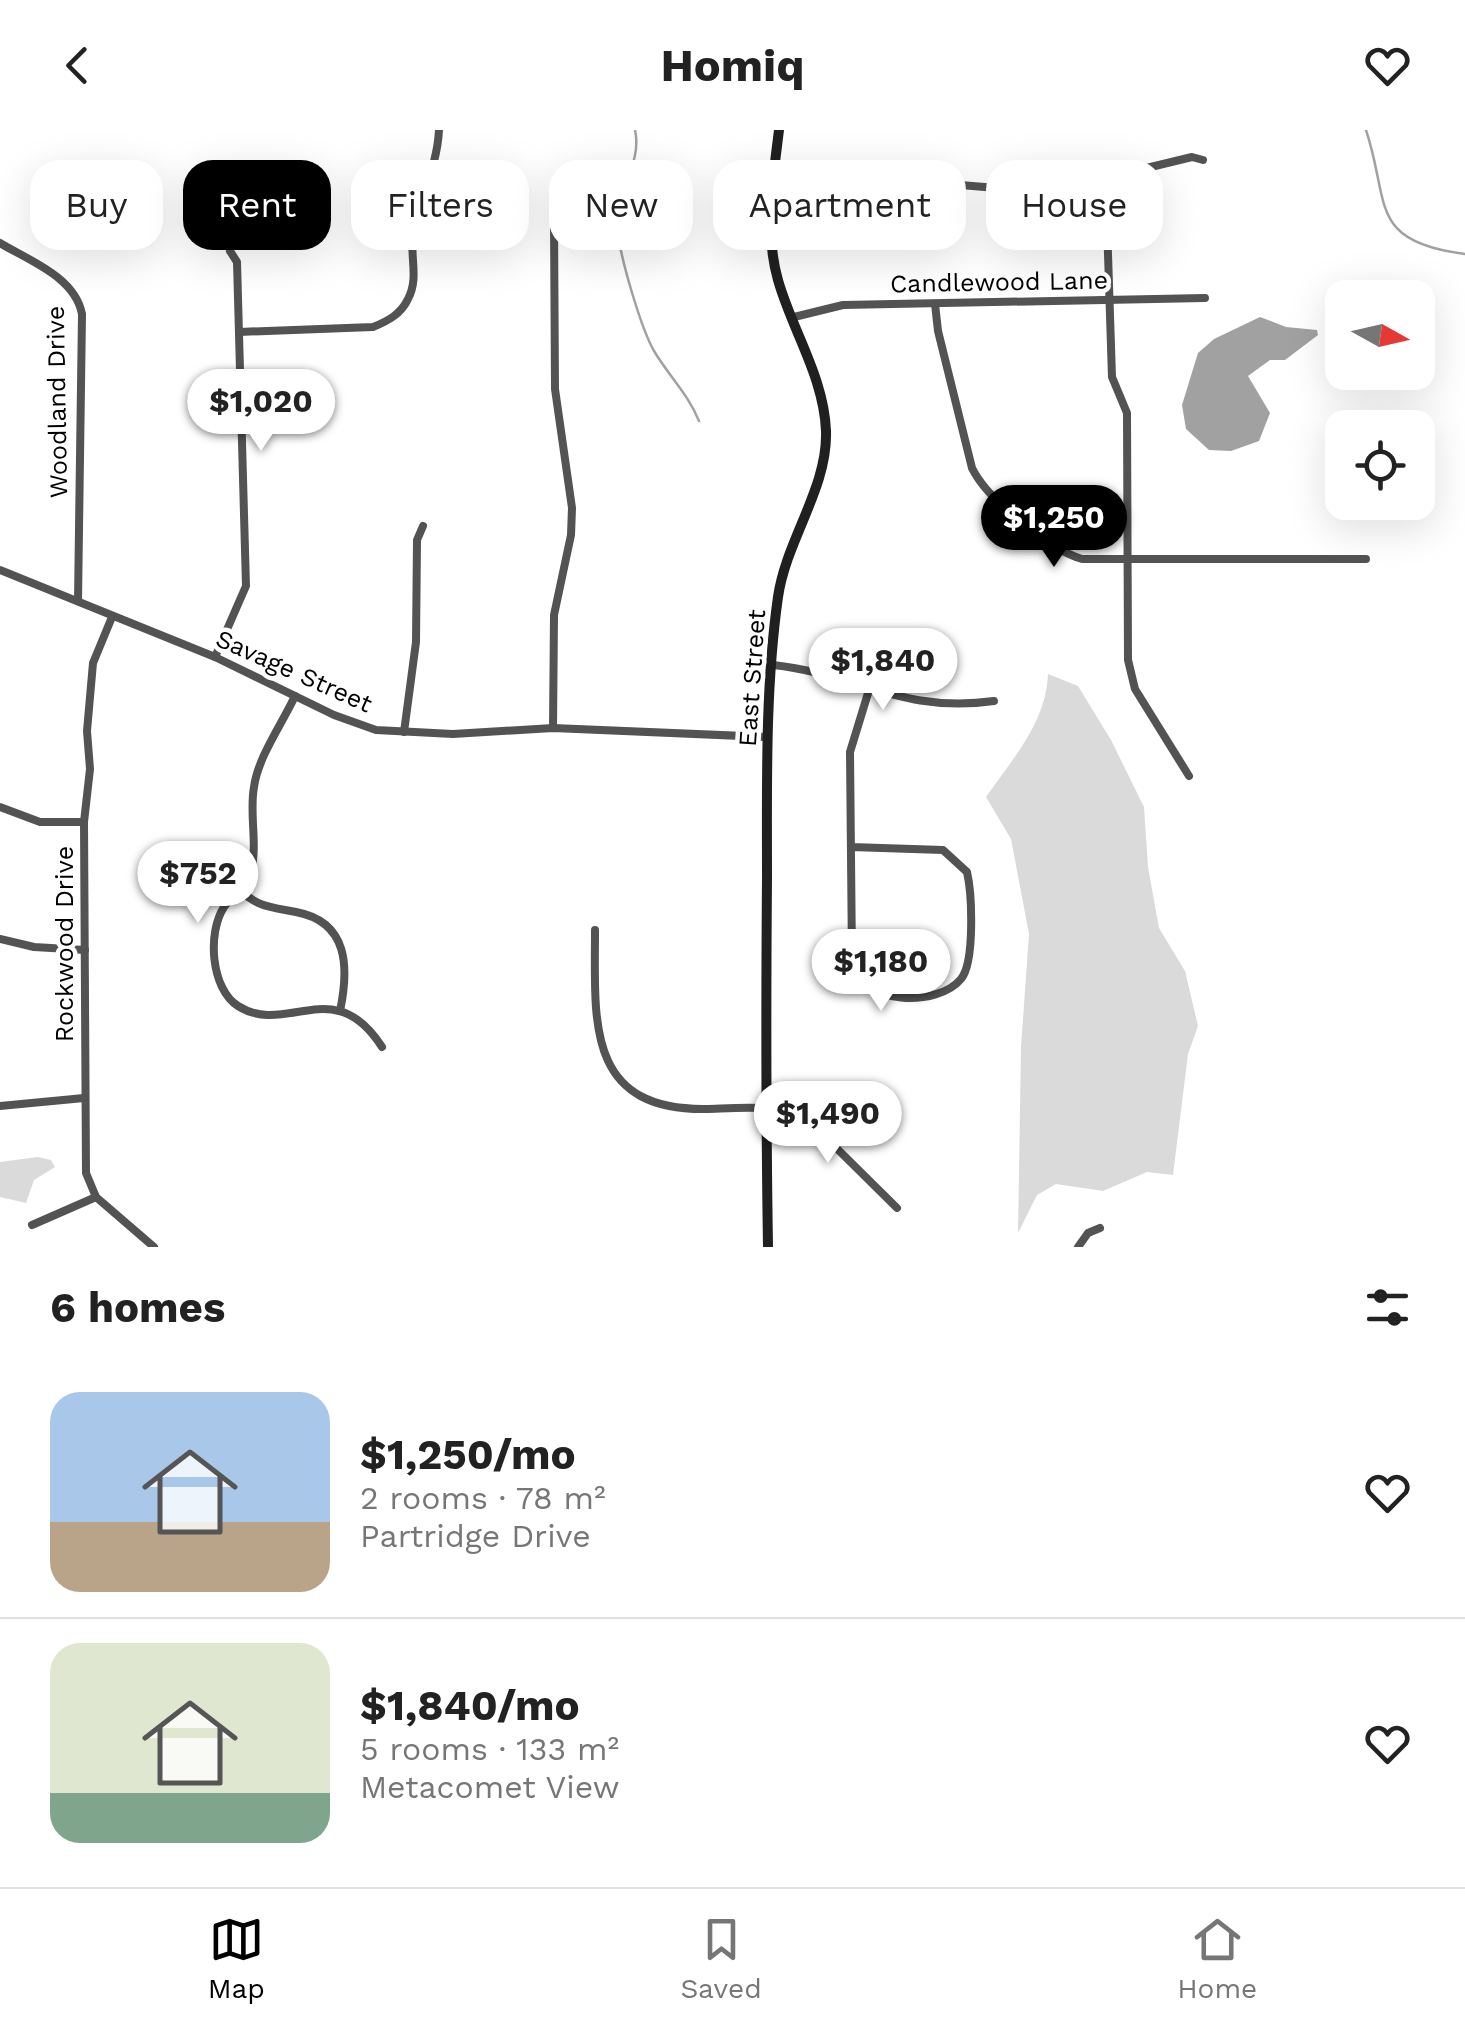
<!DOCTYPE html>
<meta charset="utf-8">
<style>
body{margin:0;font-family:"Work Sans",sans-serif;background:#f2f2f2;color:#222;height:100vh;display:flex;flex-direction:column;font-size:38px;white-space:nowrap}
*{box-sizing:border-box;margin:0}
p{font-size:32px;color:#767676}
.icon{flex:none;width:55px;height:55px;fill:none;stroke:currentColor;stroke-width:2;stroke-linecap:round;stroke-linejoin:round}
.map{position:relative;height:1117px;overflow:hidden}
.details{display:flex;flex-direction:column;background:#fff;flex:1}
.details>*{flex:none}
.guide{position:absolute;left:30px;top:30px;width:1405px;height:90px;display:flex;gap:20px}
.needle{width:65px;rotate:98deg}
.buttons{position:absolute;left:1325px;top:150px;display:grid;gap:20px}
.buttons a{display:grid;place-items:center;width:110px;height:110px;border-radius:20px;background:#fff;box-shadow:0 10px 40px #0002;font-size:50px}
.price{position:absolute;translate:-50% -85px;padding:0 22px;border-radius:35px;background:#fff;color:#222;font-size:32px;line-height:65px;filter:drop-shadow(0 2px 5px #0008)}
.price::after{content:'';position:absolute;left:50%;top:60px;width:30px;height:22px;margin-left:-15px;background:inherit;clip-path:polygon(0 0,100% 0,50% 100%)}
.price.on{background:#000;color:#fff}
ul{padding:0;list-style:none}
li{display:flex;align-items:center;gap:30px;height:250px;padding:0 50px}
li+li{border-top:2px solid #e0e0e0}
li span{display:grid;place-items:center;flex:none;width:280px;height:200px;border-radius:30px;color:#555}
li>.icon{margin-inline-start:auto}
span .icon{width:120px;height:120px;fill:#fffc;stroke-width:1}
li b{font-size:42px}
h2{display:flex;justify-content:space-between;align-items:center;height:120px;padding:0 50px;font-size:42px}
.chip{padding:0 35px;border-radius:30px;background:#fff;box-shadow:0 10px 40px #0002;font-size:35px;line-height:90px}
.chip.on{background:#000;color:#fff}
header{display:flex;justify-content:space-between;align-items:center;height:130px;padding:0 50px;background:#fff;font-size:45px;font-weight:700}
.menu{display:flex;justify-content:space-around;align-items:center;height:140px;border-top:2px solid #e0e0e0;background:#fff;font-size:28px;color:#767676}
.menu a{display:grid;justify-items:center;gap:5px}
.menu .on{color:#000}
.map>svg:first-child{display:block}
.green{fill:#dadada}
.water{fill:#a1a1a1}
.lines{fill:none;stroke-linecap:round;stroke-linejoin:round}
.stream{stroke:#a1a1a1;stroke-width:2.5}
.street{stroke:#535353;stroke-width:8}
.secondary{stroke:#202020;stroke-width:10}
.labels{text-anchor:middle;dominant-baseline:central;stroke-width:9;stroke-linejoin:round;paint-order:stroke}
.street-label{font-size:25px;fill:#000;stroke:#fff}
</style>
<header><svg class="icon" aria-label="back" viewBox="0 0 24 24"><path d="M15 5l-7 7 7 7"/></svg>Homiq<svg class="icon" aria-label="heart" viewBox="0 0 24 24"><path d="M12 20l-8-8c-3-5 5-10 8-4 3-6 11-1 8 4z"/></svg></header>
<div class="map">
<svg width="1465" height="1117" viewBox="0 0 1465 1117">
<rect width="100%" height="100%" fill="#fff"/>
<g class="green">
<path d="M1048,544L1078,556L1111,610L1144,677L1148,737L1159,798L1185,841L1198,896L1188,924L1173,1045L1147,1042L1103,1061L1056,1054L1037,1065L1018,1103L1021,917L1029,804L1011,709L986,667C1013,628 1046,593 1048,544Z"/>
<path d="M38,1027L51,1030L55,1037L34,1050L26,1073L0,1067V1032Z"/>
</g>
<path class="water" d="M1260,187L1286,197L1317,200L1318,205L1285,230H1270L1248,246L1270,283L1259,311L1231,321L1209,320L1186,299L1182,275L1198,223L1214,209Z"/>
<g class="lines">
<g class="stream">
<path d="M635,0C643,34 613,65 618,103C621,130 641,198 654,221C669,246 688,264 699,291"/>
<path d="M1366,0C1390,71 1367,112 1465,124"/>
</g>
<g class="street">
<path d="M774,47H862L1009,59L1097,50L1192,27L1203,30"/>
<path d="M1097,50L1107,93L1112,247L1127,283L1128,530L1135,559L1189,646"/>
<path d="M0,113C30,131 75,147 82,184L78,471"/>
<path d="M935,174L938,201L972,338C987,369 1048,419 1082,429H1366"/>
<path d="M794,187L843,175L1205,168"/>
<path d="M239,202L373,197C388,191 401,184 408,169C419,148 410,128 413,107C419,70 437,38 439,0"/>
<path d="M0,440L215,527L334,585L376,600L453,604L553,598L767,607"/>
<path d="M112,487L93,533L87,601L90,639L84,692L86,1043L96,1067L154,1117"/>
<path d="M215,527L246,456L237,132L230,121"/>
<path d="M773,535C857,544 902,584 994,571"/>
<path d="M295,566C282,594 258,627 254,657C249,684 258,714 251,741C247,757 233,764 224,777C207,803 211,859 238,876C287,907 334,842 382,917"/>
<path d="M553,598L554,485L571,405L572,378L555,259L554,89"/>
<path d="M404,602L416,512L417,410L423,396"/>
<path d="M0,677L40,692H84"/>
<path d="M851,717L943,720L967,742C972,764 975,832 961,849C938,877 861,877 852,830L850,622L869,560"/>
<path d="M240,760C259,778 272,777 296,782C349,792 349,838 340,881"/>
<path d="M595,800C595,890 585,980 705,979C739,978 774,974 805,987L897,1078"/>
<path d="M0,809L34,817L85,820"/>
<path d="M0,976L84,968"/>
<path d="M32,1095L96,1067"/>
<path d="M1078,1117L1088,1103L1100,1098"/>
</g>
<path class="secondary" d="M768,1117C766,993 766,870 767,746C767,654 765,559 778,467C786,410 828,358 826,301C824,247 792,200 778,150C764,101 773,50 779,0"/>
</g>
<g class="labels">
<g class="street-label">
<text transform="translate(999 152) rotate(-1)">Candlewood Lane</text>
<text transform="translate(57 272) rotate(-91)">Woodland Drive</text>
<text transform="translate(294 541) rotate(24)">Savage Street</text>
<text transform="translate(752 548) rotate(-86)">East Street</text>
<text transform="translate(64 814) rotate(-90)">Rockwood Drive</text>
</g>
</g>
</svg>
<div class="buttons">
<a><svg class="needle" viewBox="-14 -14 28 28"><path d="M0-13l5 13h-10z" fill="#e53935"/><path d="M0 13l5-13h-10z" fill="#767676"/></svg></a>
<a><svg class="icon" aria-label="locate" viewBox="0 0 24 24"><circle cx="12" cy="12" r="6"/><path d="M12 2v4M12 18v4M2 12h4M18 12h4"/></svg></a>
</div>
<b class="price" style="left:261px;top:324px">$1,020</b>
<b class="price on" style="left:1054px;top:440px">$1,250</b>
<b class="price" style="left:883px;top:583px">$1,840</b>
<b class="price" style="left:198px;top:796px">$752</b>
<b class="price" style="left:881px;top:884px">$1,180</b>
<b class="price" style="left:828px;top:1036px">$1,490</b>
<div class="guide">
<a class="chip">Buy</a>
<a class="chip on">Rent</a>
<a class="chip">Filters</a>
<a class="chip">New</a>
<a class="chip">Apartment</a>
<a class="chip">House</a>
</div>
</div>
<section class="details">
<h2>6 homes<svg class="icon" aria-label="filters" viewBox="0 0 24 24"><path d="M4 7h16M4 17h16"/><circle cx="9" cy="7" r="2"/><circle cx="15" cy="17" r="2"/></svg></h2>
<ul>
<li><span style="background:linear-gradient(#a9c7e8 65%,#b9a48a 0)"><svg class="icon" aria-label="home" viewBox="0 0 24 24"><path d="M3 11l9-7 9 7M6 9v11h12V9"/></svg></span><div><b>$1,250/mo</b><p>2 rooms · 78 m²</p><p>Partridge Drive</p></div><svg class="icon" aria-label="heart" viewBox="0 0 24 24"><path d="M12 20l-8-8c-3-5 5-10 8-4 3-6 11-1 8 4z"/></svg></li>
<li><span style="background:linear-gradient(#dfe7d0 75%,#7fa58c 0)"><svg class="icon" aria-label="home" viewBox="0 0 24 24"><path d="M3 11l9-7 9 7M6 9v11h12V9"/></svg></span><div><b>$1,840/mo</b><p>5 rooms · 133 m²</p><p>Metacomet View</p></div><svg class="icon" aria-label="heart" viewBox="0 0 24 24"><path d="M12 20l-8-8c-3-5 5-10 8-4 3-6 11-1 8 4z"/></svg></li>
</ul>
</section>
<nav class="menu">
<a class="on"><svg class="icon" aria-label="map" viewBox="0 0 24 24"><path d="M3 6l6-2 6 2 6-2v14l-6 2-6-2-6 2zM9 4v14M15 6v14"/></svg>Map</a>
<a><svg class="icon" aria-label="saved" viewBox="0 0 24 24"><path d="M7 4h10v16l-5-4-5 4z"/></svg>Saved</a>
<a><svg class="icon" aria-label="home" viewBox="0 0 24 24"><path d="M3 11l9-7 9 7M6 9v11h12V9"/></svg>Home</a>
</nav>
